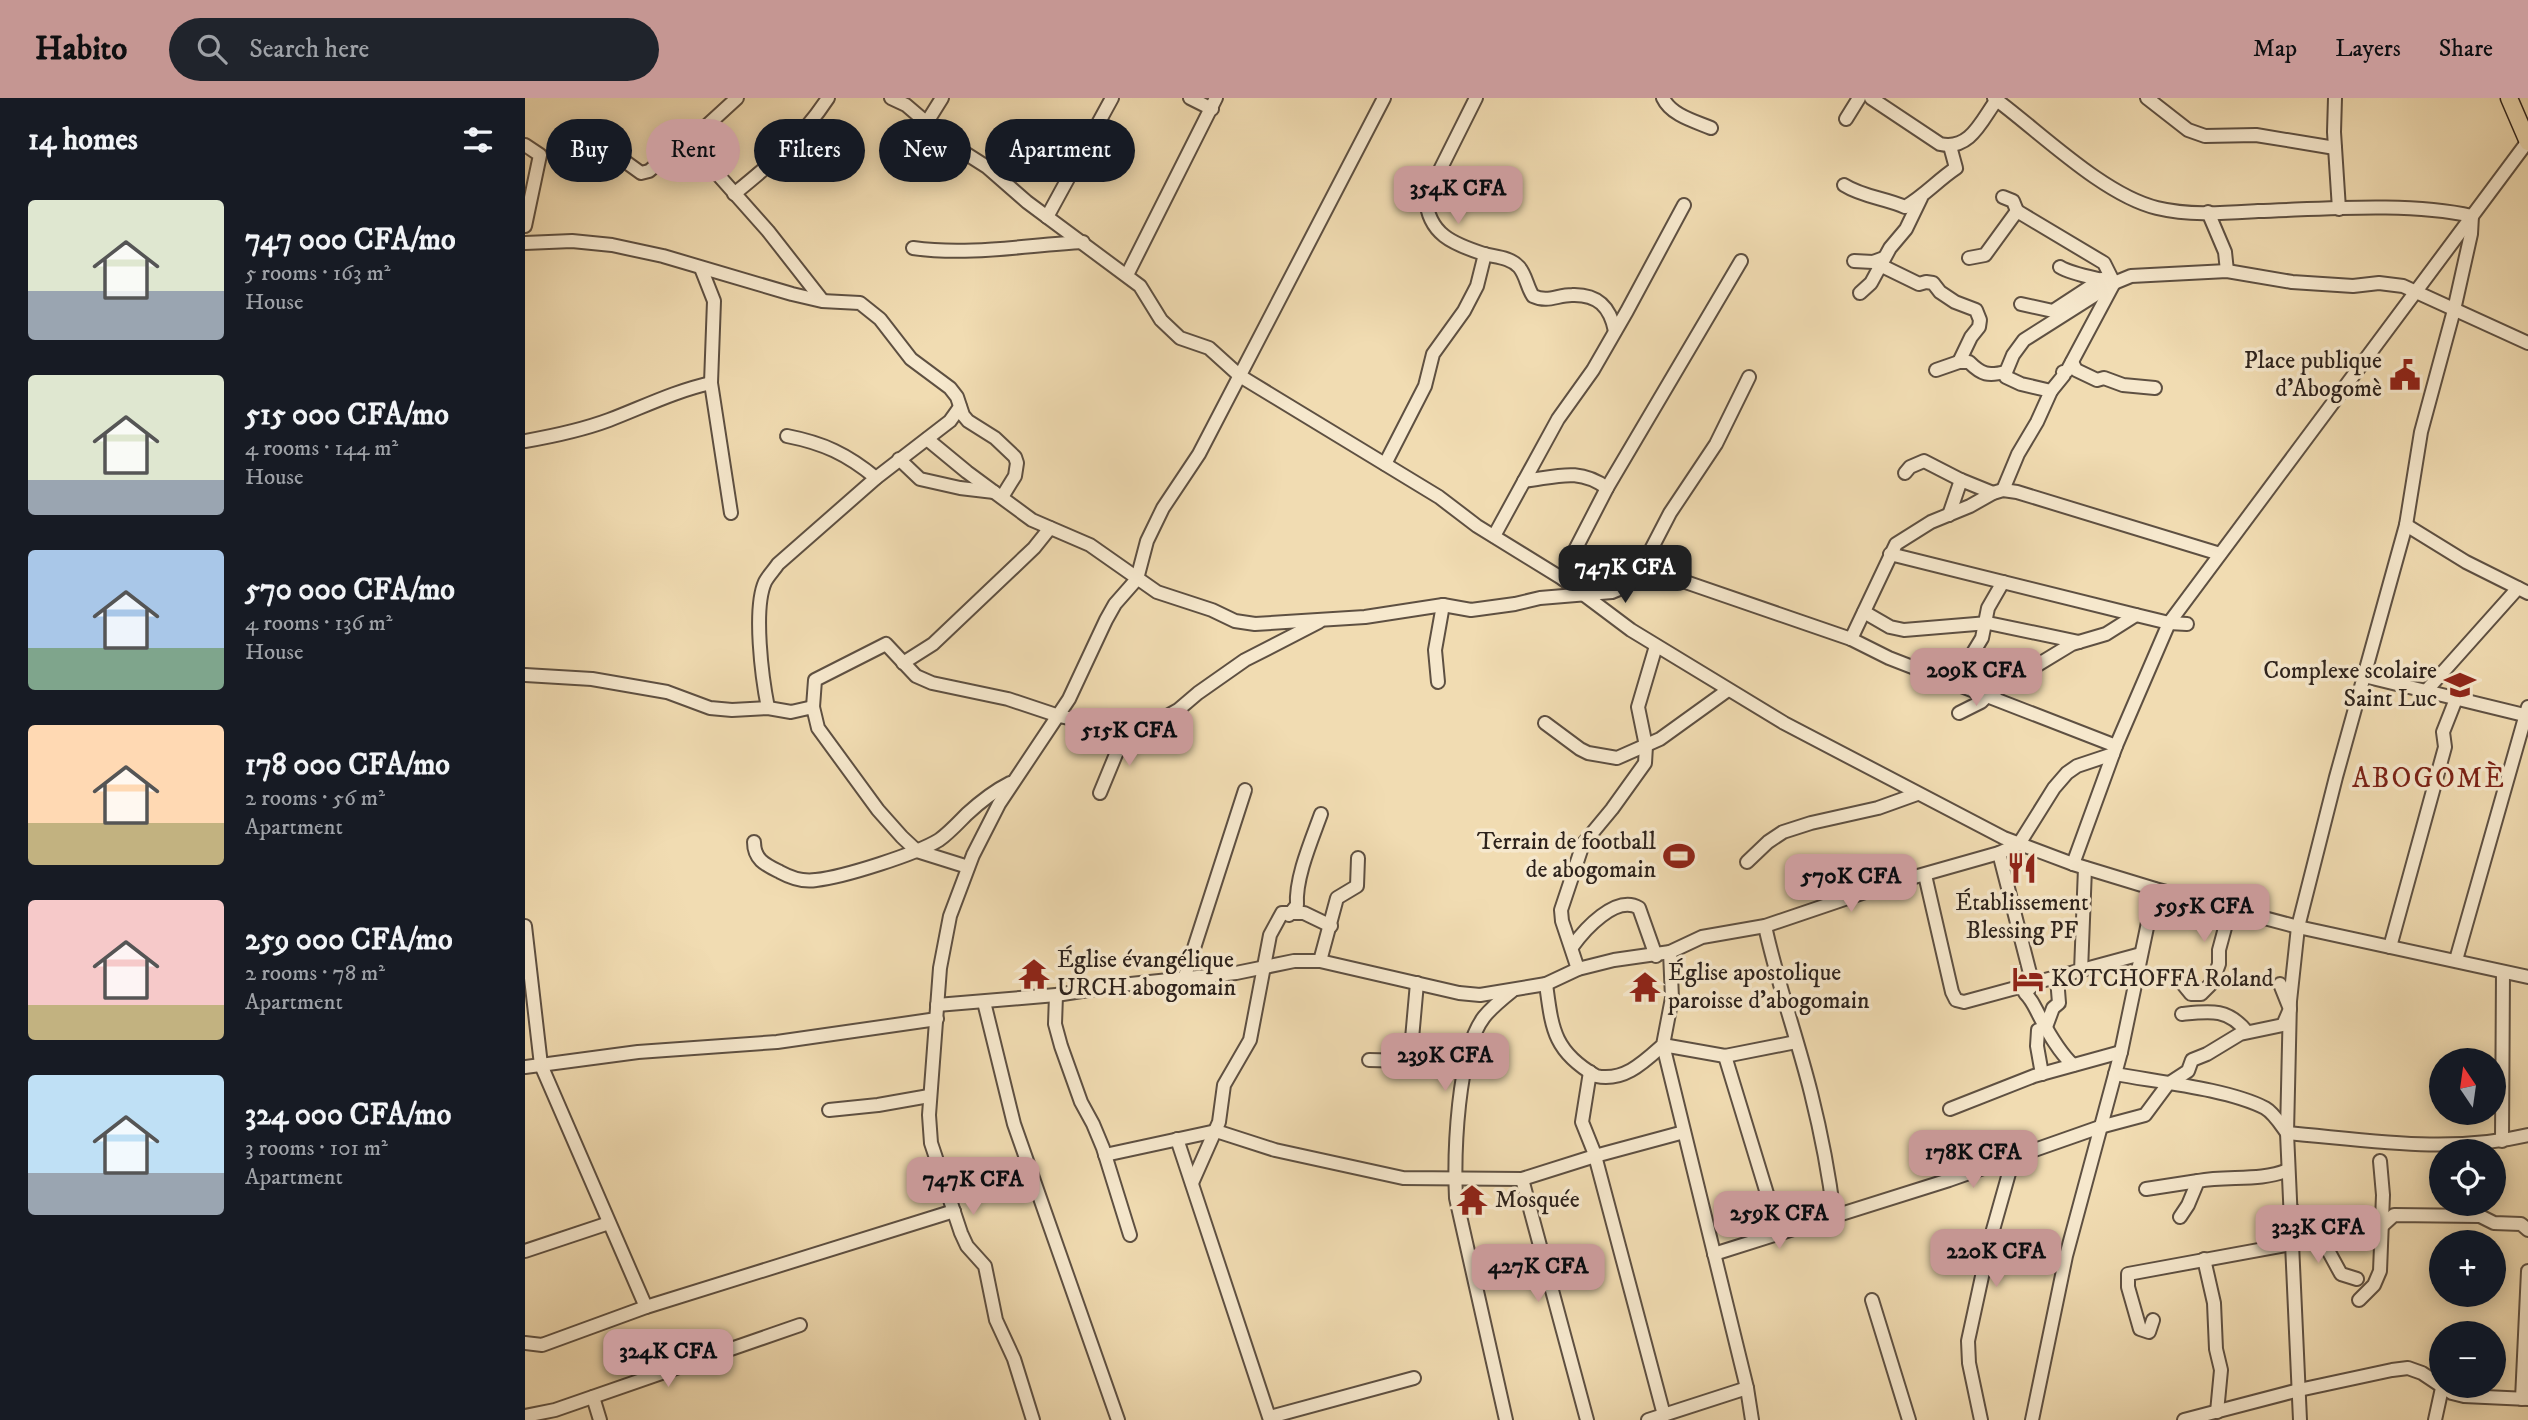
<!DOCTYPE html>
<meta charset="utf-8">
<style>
body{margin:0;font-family:"IM FELL DW Pica",serif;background:#20242c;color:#f1f3f6;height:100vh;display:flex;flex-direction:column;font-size:26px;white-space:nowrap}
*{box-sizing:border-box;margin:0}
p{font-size:23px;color:#9ea1a6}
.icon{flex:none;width:38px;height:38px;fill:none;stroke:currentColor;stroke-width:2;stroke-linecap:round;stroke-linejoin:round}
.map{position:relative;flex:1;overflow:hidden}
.panel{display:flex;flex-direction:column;background:#171b24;width:525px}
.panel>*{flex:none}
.banner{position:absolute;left:21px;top:21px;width:665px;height:63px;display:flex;gap:14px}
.needle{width:46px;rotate:347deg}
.tools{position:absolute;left:1904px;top:950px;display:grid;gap:14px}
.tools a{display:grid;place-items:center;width:77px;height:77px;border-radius:50%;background:#171b24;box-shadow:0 4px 18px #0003;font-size:35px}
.price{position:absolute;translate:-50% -60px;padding:0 16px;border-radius:14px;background:#c59692;color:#111;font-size:23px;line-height:46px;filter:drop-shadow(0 2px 4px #0008)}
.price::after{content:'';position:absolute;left:50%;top:42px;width:21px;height:16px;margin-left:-10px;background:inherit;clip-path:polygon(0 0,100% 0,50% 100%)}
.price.current{background:#222;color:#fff}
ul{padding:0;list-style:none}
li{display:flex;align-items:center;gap:21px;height:175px;padding:0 28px}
li span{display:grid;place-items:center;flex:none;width:196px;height:140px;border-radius:7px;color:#555}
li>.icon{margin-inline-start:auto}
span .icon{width:84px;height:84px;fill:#fffc;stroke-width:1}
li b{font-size:30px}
h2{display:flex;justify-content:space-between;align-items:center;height:84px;padding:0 28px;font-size:30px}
.pill{padding:0 24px;border-radius:32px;background:#171b24;box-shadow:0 4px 18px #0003;font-size:24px;line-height:63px}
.pill.current{background:#c59692;color:#111}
header{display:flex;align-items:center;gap:42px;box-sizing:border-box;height:98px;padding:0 35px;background:#c59692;color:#111}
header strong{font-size:33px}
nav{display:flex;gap:38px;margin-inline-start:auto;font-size:24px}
.search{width:490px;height:63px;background:#20242c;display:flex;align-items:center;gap:18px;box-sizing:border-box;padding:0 24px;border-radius:38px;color:#9ea1a6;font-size:26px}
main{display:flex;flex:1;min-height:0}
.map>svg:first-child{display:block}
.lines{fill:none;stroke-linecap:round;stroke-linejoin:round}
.minor-casing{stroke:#5e5042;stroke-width:16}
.major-casing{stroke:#2d221c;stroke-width:19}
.minor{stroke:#f6e8cd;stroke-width:12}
.major{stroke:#f1dcb2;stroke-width:16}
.labels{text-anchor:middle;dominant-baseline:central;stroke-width:7;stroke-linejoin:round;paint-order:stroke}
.poi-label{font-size:24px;fill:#2d221c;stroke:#f6e8cd;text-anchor:start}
.quarter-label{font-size:28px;letter-spacing:2px;fill:#7a1f14;stroke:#f6e8cd}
</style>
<header>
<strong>Habito</strong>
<div class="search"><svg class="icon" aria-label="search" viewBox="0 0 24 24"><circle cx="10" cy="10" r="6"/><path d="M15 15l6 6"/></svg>Search here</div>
<nav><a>Map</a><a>Layers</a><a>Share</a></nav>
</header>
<main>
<section class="panel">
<h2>14 homes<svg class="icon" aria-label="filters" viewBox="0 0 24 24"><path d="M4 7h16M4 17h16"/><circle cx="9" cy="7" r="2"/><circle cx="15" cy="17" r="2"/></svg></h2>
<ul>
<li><span style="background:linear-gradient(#dfe7d0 65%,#9aa5b1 0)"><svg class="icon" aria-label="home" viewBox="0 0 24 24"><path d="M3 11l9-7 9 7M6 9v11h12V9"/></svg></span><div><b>747 000 CFA/mo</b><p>5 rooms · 163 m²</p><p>House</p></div></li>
<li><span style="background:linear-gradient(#dfe7d0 75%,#9aa5b1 0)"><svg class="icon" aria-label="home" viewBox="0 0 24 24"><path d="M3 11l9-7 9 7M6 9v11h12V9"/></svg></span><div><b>515 000 CFA/mo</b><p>4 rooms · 144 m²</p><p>House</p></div></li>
<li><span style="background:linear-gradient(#a9c7e8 70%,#7fa58c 0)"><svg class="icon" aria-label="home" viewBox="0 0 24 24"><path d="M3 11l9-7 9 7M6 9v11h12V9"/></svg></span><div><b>570 000 CFA/mo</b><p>4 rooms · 136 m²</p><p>House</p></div></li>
<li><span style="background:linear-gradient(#ffd9b3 70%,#c2b280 0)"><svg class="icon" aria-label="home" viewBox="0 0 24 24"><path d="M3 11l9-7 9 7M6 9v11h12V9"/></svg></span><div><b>178 000 CFA/mo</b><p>2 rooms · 56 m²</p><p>Apartment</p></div></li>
<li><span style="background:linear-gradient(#f6c9c9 75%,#c2b280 0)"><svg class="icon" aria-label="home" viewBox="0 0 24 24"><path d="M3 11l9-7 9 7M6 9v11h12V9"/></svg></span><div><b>259 000 CFA/mo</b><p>2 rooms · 78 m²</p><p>Apartment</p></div></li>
<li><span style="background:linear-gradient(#bfe0f5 70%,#9aa5b1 0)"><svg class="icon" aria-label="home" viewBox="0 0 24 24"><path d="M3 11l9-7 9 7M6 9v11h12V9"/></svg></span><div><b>324 000 CFA/mo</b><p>3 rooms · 101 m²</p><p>Apartment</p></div></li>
</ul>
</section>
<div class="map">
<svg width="2003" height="1322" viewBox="0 0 2003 1322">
<rect width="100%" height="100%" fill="#f1dcb2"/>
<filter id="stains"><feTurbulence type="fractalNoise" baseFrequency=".00286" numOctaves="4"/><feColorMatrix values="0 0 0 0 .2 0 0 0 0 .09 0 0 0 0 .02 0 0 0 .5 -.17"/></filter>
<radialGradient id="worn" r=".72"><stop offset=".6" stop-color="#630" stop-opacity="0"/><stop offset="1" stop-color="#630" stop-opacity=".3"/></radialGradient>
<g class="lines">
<defs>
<g id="minor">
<path d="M366,0L381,7L429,48L462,69L502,104L615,188L636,222L655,240L684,250L715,278L914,399L952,428L1038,481L1106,532L1259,625L1479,740L1548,766L1630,791L1773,829L2003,879"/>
<path d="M665,0L687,11"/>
<path d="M951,0L901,100C903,136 928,146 959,156C970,159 985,159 994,169C1001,177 1002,189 1008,198C1023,205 1032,197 1047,197C1073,196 1085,209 1090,233"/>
<path d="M1138,0C1146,17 1169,23 1186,30"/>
<path d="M1346,0L1415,46C1446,53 1457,21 1473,0"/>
<path d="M1469,0C1514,33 1578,97 1632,110C1665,118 1700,115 1733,113C1800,111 1883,104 1947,118L1946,136L1929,212L1896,334L1881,427L1811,679L1773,829L1765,903L1762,1035L1775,1322"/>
<path d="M1622,0L1663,32L1680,38L1731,37L1810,50"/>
<path d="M1810,0L1809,34L1814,111"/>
<path d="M1321,21L1334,0"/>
<path d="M402,24L417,0"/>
<path d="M164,44L243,133L297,202"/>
<path d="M0,47L15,57L0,128"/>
<path d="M98,62L116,75L124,73L142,58L164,44L212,0"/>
<path d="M1319,87C1338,99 1360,100 1380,109C1399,98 1413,82 1431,70L1425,48"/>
<path d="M209,96C246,66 276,41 303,0"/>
<path d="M1478,99L1488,103L1492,113"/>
<path d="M1683,114L1700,154L1702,173"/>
<path d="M522,119L587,0"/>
<path d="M0,145L47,143L87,147L138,158L267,196L297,203L335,205L355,221L386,261L425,290L432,299L438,317L443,323L470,340L490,359L492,365L490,378L477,399"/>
<path d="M388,150C444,158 502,147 558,144"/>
<path d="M1444,160L1460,157L1492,113L1579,165L1589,185C1573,180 1548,177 1535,169"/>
<path d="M1329,163L1348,164L1359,160"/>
<path d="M1355,167L1394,186L1401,184L1408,185L1415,194L1430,204L1451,212L1455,222L1454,229L1446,239L1434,264H1444C1457,277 1463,278 1481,274"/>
<path d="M176,170L189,203L186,285L206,415"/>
<path d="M602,177L691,0"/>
<path d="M1335,195L1346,185L1365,150L1381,131L1396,100"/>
<path d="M1496,206L1528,213L1577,181"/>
<path d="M1547,264L1551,272L1572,282L1579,280L1598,287L1630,290"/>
<path d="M1411,272L1434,264"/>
<path d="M1481,274L1488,257L1499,242L1589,185L1606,178L1702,173L1767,184L1828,188L1854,185L1878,188L2003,245"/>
<path d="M1526,293L1539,277L1538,274L1542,273L1589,185"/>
<path d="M262,338C298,345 322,356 351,380"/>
<path d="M402,341L442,374L507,422L565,447L632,494L687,512L710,523L730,526L840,519L918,507L946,512L990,506L1015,500L1087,494L1099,489L1117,469L1145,415L1191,346L1224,279"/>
<path d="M0,343C29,338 57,332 84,322C118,309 150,293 186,285"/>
<path d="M374,361L395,381L435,390L469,394"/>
<path d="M860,366L900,288L908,256L939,213L952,188L960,156"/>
<path d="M1380,375L1385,369L1399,363L1436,382"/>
<path d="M999,383C1032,379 1053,369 1082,390"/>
<path d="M1478,392L1493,356L1512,324L1526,293L1496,286L1481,279V274"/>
<path d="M1424,417L1436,382L1468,395"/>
<path d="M1881,427L1941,464L2003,495"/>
<path d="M969,438L1033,321L1068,272L1102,213L1159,107"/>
<path d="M1365,456L1611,517L1644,525L1662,526"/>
<path d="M1117,469L1326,541L1364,560L1591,648"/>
<path d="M1038,481L1048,456L1082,390L1216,163"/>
<path d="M1339,514L1365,529L1379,532L1463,525L1554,544"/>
<path d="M1326,541L1371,446L1406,424L1445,408L1468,395L1478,392L1492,394L1695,456"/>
<path d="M378,565L408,546L509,450L525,430"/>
<path d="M0,577L67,581L142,594L185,610L207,612L243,610L266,614L288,609L293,630L353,712L377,739L392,753L443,769"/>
<path d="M1839,578L2003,618"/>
<path d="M1428,583L1437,573L1457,540L1463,510L1478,484"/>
<path d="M913,584L910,552L918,507"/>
<path d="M1901,593L1993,490"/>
<path d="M288,609L290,582L361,546L391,578L407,585L483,601L534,618L601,632L630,625L653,612L673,595L720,562L794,524"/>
<path d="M243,610C237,580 228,511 240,484C243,478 249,472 253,466L351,380L425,323L435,309"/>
<path d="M1434,615L1456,604L1463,597L1547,546L1581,536L1611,517"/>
<path d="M1020,625L1055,651L1063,655L1092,660L1135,641L1203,592"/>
<path d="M575,695L601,632"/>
<path d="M229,744C229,762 241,767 255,774C266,780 279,784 291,782C319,779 391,756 414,742C424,735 433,725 442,716C455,704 469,693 485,685"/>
<path d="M1474,755L1508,887"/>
<path d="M1222,764L1243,744L1258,734L1286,725L1353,710L1392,696"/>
<path d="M1548,766L1591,648L1644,525L2003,43"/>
<path d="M1400,777L1427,894L1431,902L1439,904L1616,856"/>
<path d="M764,817L772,807C770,780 787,741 796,716"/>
<path d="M0,828L16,967L121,1209"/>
<path d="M1240,828C1252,884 1272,939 1286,995C1296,1035 1304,1076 1309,1117"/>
<path d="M1047,849C1059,832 1091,796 1114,810L1131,858"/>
<path d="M1865,849L1920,649L1918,634L1931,601"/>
<path d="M1931,862L2003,609"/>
<path d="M795,863L812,800L832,788L833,760"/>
<path d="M1053,871L1037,823L1036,812L1058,746L1087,711L1120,665L1121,648L1113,609L1131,548"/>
<path d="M1556,873L1560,770"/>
<path d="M659,881L720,692"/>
<path d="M1657,885L1666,896H1676L1687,885L1694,866V852L1701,826L1699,809"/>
<path d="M1021,886C1027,930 1028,953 1071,978C1099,984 1119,964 1138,947L1147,900L1145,854"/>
<path d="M1508,887L1500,895C1508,903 1510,910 1515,919C1524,936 1534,954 1548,967"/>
<path d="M531,897L530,926L536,948L556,1004L568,1026L578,1050L605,1137"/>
<path d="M459,904L489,1026L593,1322"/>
<path d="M412,907L531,897L596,887L711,875L769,863H795L934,895L955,897L1021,886L1053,871L1089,862L1145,854L1177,839L1240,828L1361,787L1474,755L1494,746L1529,690L1542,675L1552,668L1588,656"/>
<path d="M1657,916C1685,913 1703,910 1722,934"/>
<path d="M1200,958L1254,1135"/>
<path d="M844,962L885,963L941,970"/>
<path d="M885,963L892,885"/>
<path d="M0,969L113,954L252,944L412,921"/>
<path d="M1065,974L1057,1024L1069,1054L1139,1317"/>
<path d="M1517,976L1512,948L1513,932L1521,929L1528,910L1534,905L1532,880"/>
<path d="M1590,976C1633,984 1703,991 1740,1010C1749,1015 1756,1027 1762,1035C1843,1042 1924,1056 2003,1037"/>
<path d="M1425,1011L1509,978L1596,954"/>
<path d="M304,1012L353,1007L404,998"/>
<path d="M652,1041L745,1322"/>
<path d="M1977,1043L1978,874"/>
<path d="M580,1057L691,1033L750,1052L878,1080L997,1081L1070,1058L1159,1034"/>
<path d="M997,1081L1062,1322"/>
<path d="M667,1085L694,1024L699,987L725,942L745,837L757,815H779L806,828"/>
<path d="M1621,1091L1673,1083"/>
<path d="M1765,1116L1769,1113L1779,1120L1784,1139L1798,1143L1816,1176L1832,1181"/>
<path d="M1655,1119L1663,1107L1673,1083C1704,1077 1734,1084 1763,1072"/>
<path d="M1858,1127L1869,1117L1955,1118L1969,1125L1996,1126L2003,1132"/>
<path d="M0,1153L84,1125"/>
<path d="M1189,1156L1424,1082L1575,1029L1620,1017L1643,986L1663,973L1667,962L1682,956L1715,936L1758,927L1765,911L1755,886"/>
<path d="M1679,1161L1689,1205L1691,1251L1696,1272L1692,1314"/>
<path d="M1347,1202L1384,1322"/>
<path d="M1834,1202L1849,1187L1855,1173L1858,1097L1855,1063"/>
<path d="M1628,1222L1624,1234L1615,1231L1603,1189V1176L1766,1146"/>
<path d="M0,1245L17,1247L121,1209L429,1113"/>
<path d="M68,1299L75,1322"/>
<path d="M1997,1301L2003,1173"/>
<path d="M0,1318L30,1312L275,1227"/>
<path d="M745,1319L889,1280"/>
<path d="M508,1322L489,1261L471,1222L460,1168L442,1148L436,1135L406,1045L404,1017L415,870L425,818L448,757L474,706L544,601L581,522L590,506L612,481L622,443L638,410L674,356L859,0"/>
<path d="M981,1322L931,1100C929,1056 932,954 959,919C967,909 977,901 987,893"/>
<path d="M1123,1322L1222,1290"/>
<path d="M1227,1322L1222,1290L1138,947L1200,958L1271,944"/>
<path d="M1456,1322L1444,1265L1443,1243L1464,1146L1488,1061"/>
<path d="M1507,1322L1541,1158L1596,954L1630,791"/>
<path d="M1659,1322L1774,1292L1867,1272L1883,1270L1897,1275L1927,1295L1939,1298L2003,1301"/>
<path d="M1910,1322L1917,1290"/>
</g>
<path id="major" d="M1984,0L2003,44"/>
</defs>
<use href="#minor" class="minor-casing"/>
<use href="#major" class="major-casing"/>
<use href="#minor" class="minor"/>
<use href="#major" class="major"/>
</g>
<defs>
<symbol id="civic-bare" viewBox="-9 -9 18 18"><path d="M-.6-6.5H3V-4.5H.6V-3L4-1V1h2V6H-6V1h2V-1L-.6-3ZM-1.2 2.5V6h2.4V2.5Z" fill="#8f2418" stroke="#f6e8cd" stroke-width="2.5" paint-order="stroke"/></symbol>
<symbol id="school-bare" viewBox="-9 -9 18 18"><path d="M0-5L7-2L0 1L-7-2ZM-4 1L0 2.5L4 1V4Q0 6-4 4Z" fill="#8f2418" stroke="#f6e8cd" stroke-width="2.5" paint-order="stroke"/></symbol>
<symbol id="stadium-bare" viewBox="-9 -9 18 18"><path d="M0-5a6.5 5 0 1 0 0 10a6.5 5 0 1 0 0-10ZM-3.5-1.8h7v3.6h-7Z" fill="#8f2418" stroke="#f6e8cd" stroke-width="2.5" paint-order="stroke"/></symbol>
<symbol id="restaurant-bare" viewBox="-9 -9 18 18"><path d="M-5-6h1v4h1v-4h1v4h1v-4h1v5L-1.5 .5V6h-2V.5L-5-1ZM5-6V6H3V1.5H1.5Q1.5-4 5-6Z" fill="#8f2418" stroke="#f6e8cd" stroke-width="2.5" paint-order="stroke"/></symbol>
<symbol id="temple-bare" viewBox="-9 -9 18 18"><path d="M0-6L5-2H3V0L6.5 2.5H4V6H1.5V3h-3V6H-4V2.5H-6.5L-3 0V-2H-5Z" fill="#8f2418" stroke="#f6e8cd" stroke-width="2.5" paint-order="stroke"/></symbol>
<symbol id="hotel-bare" viewBox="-9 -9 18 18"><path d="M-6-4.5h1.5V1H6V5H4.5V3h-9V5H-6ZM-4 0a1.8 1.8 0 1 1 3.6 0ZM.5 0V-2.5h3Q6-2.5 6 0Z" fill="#8f2418" stroke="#f6e8cd" stroke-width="2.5" paint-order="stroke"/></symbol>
</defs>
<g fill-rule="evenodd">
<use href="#civic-bare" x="1858" y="255" width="44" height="44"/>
<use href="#school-bare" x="1913" y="565" width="44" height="44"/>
<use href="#stadium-bare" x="1132" y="736" width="44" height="44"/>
<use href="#restaurant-bare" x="1475" y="748" width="44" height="44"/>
<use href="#temple-bare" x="487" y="854" width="44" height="44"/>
<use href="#hotel-bare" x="1481" y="859" width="44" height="44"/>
<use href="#temple-bare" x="1098" y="867" width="44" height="44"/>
<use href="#temple-bare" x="925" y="1080" width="44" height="44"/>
</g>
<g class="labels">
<g class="poi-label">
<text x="1857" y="263" text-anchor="end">Place publique<tspan x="1857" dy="28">d'Abogomè</tspan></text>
<text x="1912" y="573" text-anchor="end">Complexe scolaire<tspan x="1912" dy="28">Saint Luc</tspan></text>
<text x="1131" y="744" text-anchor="end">Terrain de football<tspan x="1131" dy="28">de abogomain</tspan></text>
<text x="1497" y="805" text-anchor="middle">Établissement<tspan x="1497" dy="28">Blessing PF</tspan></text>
<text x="532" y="862">Église évangélique<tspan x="532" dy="28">URCH abogomain</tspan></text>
<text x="1143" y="875">Église apostolique<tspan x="1143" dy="28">paroisse d'abogomain</tspan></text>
<text x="1526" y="881">KOTCHOFFA Roland</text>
<text x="970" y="1102">Mosquée</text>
</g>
<g class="quarter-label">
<text x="1904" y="680">ABOGOMÈ</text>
</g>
</g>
<rect width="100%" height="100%" filter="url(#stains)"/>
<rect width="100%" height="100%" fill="url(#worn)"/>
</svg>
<div class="tools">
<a><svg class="needle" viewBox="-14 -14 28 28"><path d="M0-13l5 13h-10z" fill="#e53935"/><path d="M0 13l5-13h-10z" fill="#9ea1a6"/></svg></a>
<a><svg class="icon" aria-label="locate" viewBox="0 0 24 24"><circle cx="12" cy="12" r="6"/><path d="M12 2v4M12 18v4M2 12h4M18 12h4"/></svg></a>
<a>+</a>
<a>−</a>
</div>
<b class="price" style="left:933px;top:128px">354K CFA</b>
<b class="price current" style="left:1100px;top:507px">747K CFA</b>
<b class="price" style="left:1451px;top:610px">209K CFA</b>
<b class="price" style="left:604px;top:670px">515K CFA</b>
<b class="price" style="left:1326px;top:816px">570K CFA</b>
<b class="price" style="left:1679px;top:846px">595K CFA</b>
<b class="price" style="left:920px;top:995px">239K CFA</b>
<b class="price" style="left:1448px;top:1092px">178K CFA</b>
<b class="price" style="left:448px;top:1119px">747K CFA</b>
<b class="price" style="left:1254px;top:1153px">259K CFA</b>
<b class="price" style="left:1793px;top:1167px">323K CFA</b>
<b class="price" style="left:1471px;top:1191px">220K CFA</b>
<b class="price" style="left:1013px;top:1206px">427K CFA</b>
<b class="price" style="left:143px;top:1291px">324K CFA</b>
<div class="banner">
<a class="pill">Buy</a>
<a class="pill current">Rent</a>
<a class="pill">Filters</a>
<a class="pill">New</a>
<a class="pill">Apartment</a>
</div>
</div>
</main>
